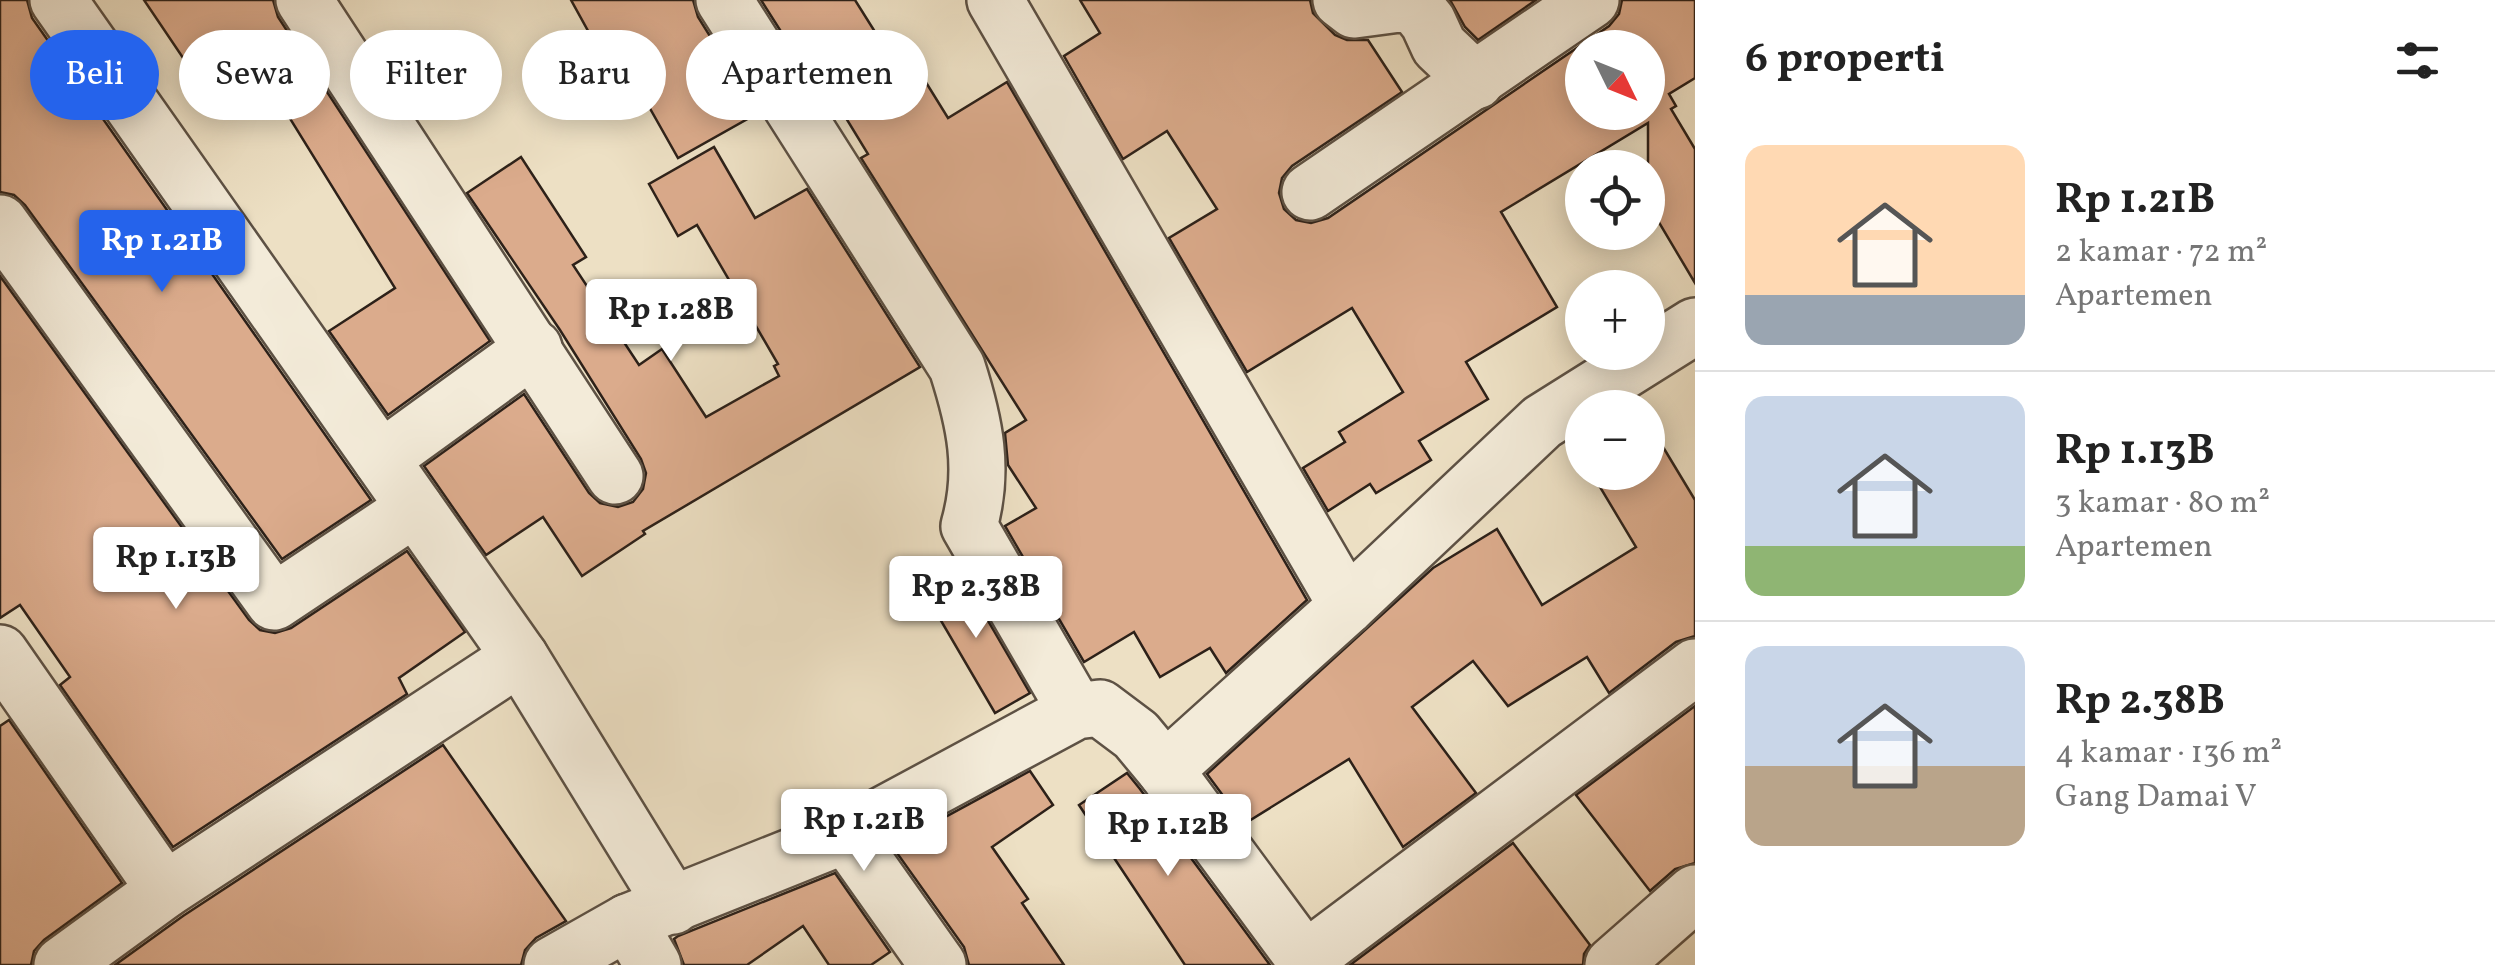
<!DOCTYPE html>
<html lang="id">
<meta charset="utf-8">
<style>
body{margin:0;font-family:Vollkorn,serif;background:#f6f6f6;color:#222;height:100vh;display:flex;flex-direction:column;font-size:38px;white-space:nowrap}
*{box-sizing:border-box;margin:0}
p{font-size:32px;color:#767676}
.icon{flex:none;width:55px;height:55px;fill:none;stroke:currentColor;stroke-width:2;stroke-linecap:round;stroke-linejoin:round}
.map{position:relative;flex:1;overflow:hidden}
.drawer{display:flex;flex-direction:column;background:#fff;width:800px}
.drawer>*{flex:none}
.banner{position:absolute;left:30px;top:30px;width:950px;height:90px;display:flex;gap:20px}
.needle{width:65px;rotate:133deg}
.controls{position:absolute;left:1565px;top:30px;display:grid;gap:20px}
.controls a{display:grid;place-items:center;width:100px;height:100px;border-radius:50%;background:#fff;box-shadow:0 5px 25px #0003;font-size:50px}
.price{position:absolute;translate:-50% -85px;padding:0 22px;border-radius:10px;background:#fff;color:#222;font-size:32px;line-height:65px;filter:drop-shadow(0 2px 5px #0008)}
.price::after{content:'';position:absolute;left:50%;top:60px;width:30px;height:22px;margin-left:-15px;background:inherit;clip-path:polygon(0 0,100% 0,50% 100%)}
.price.on{background:#2563eb;color:#fff}
ul{padding:0;list-style:none}
li{display:flex;align-items:center;gap:30px;height:250px;padding:0 50px}
li+li{border-top:2px solid #e0e0e0}
li span{display:grid;place-items:center;flex:none;width:280px;height:200px;border-radius:20px;color:#555}
li>.icon{margin-inline-start:auto}
span .icon{width:120px;height:120px;fill:#fffc;stroke-width:1}
li b{font-size:42px}
h2{display:flex;justify-content:space-between;align-items:center;height:120px;padding:0 50px;font-size:42px}
.tag{padding:0 35px;border-radius:45px;background:#fff;box-shadow:0 5px 25px #0003;font-size:35px;line-height:90px}
.tag.on{background:#2563eb;color:#fff}
main{display:flex;flex:1;min-height:0}
.map>svg:first-child{display:block}
.building{fill:#dbab8c;stroke:#2d2119;stroke-width:2.5;fill-rule:evenodd}
.lines{fill:none;stroke-linecap:round;stroke-linejoin:round}
.minor-casing{stroke:#5d5144;stroke-width:60}
.minor{stroke:#f3ebd9;stroke-width:55}
</style>
<main>
<div class="map">
<svg width="1695" height="965" viewBox="0 0 1695 965">
<rect width="100%" height="100%" fill="#ede0c4"/>
<filter id="stains"><feTurbulence type="fractalNoise" baseFrequency=".002" numOctaves="4"/><feColorMatrix values="0 0 0 0 .2 0 0 0 0 .09 0 0 0 0 .02 0 0 0 .5 -.17"/></filter>
<radialGradient id="worn" r=".72"><stop offset=".6" stop-color="#630" stop-opacity="0"/><stop offset="1" stop-color="#630" stop-opacity=".3"/></radialGradient>
<g class="building">
<path d="M0,0H27L32,18L371,500L282,559L25,205L14,195L0,192Z"/>
<path d="M144,0H273L278,17L490,341L388,415L329,331L395,288L250,54L202,86Z"/>
<path d="M571,0H693L698,17L758,113L678,158L622,59L608,67Z"/>
<path d="M761,0H855L887,51L901,42L948,118L1007,82L1307,600L1226,673L1210,648L1160,677L1134,632L1084,662L1005,526L1036,508L1008,465L1005,433L1026,420L861,158L868,154L821,77L813,82Z"/>
<path d="M1080,0H1310L1313,13L1335,35L1347,40H1368L1402,92L1292,166L1282,178L1279,193L1284,209L1296,220L1311,223L1328,218L1609,26L1619,14L1622,0H1695V78L1669,94L1676,106L1671,109L1695,149V283L1648,204V123L1501,212L1557,307L1466,362L1488,399L1419,441L1431,460L1376,493L1370,484L1328,511L1303,468L1345,442L1339,432L1403,392L1352,308L1247,372L1169,238L1217,209L1167,131L1123,159L1064,56L1100,33ZM1582,48H1648V112H1582Z"/>
<path d="M1450,0H1536L1478,40L1465,27Z"/>
<path d="M714,147L755,218L807,189L920,367L643,531L645,534L582,576L543,517L486,555L424,466L524,394L589,493L600,503L618,507L633,502L643,489L646,473L641,459L560,330L467,193L521,157L586,257L573,265L639,365L662,349L706,417L779,376L774,366L778,364L697,225L678,236L649,184Z"/>
<path d="M0,276L249,620L260,630L275,633L291,628L407,551L465,632L399,678L407,694L173,847L60,685L70,677L20,605L0,618Z"/>
<path d="M1657,437L1695,500V636L1676,642L1609,693L1587,657L1508,706L1473,661L1412,707L1476,793L1403,847L1349,759L1244,824L1207,774L1433,568L1497,529L1542,605L1636,547L1591,472H1648V438L1650,441Z"/>
<path d="M958,569L1030,693L995,713L923,590Z"/>
<path d="M1695,706V863L1675,869L1650,891L1576,795Z"/>
<path d="M9,720L122,883L44,940L34,951L31,965H0V726Z"/>
<path d="M443,745L566,921L536,938L525,950L521,965H115L183,916Z"/>
<path d="M1030,771L1053,805L992,847L1028,899L1022,903L1064,965H969L964,947L892,846Z"/>
<path d="M1127,773L1140,789L1270,965H1185L1079,805Z"/>
<path d="M1513,843L1590,945L1584,954L1583,965H1350Z"/>
<path d="M835,873L890,952L871,965H829L803,926L747,965H684L674,939L678,936Z"/>
</g>
<g class="lines">
<defs>
<g id="minor">
<path d="M58,0L520,657L673,906"/>
<path d="M304,0L615,476"/>
<path d="M724,0L957,367C975,423 985,470 969,526L1076,711"/>
<path d="M995,0L1347,606"/>
<path d="M1341,0L1354,10L1399,4L1416,7L1428,22L1439,46L1476,81"/>
<path d="M1310,192L1591,0"/>
<path d="M0,223L274,602L415,508"/>
<path d="M381,459L534,348"/>
<path d="M0,653L165,890"/>
<path d="M1165,770L1347,606L1542,422L1695,326"/>
<path d="M846,835L938,965"/>
<path d="M628,922L653,965"/>
<path d="M1305,960L1695,667"/>
<path d="M62,965L165,890L520,657"/>
<path d="M552,965L628,922L846,835L1076,711L1100,708L1136,735L1165,770L1309,965"/>
<path d="M1613,965L1695,893"/>
</g>
</defs>
<use href="#minor" class="minor-casing"/>
<use href="#minor" class="minor"/>
</g>
<rect width="100%" height="100%" filter="url(#stains)"/>
<rect width="100%" height="100%" fill="url(#worn)"/>
</svg>
<div class="controls">
<a><svg class="needle" viewBox="-14 -14 28 28"><path d="M0-13l5 13h-10z" fill="#e53935"/><path d="M0 13l5-13h-10z" fill="#767676"/></svg></a>
<a><svg class="icon" aria-label="locate" viewBox="0 0 24 24"><circle cx="12" cy="12" r="6"/><path d="M12 2v4M12 18v4M2 12h4M18 12h4"/></svg></a>
<a>+</a>
<a>−</a>
</div>
<b class="price on" style="left:162px;top:295px">Rp 1.21B</b>
<b class="price" style="left:671px;top:364px">Rp 1.28B</b>
<b class="price" style="left:176px;top:612px">Rp 1.13B</b>
<b class="price" style="left:976px;top:641px">Rp 2.38B</b>
<b class="price" style="left:864px;top:874px">Rp 1.21B</b>
<b class="price" style="left:1168px;top:879px">Rp 1.12B</b>
<div class="banner">
<a class="tag on">Beli</a>
<a class="tag">Sewa</a>
<a class="tag">Filter</a>
<a class="tag">Baru</a>
<a class="tag">Apartemen</a>
</div>
</div>
<section class="drawer">
<h2>6 properti<svg class="icon" aria-label="filters" viewBox="0 0 24 24"><path d="M4 7h16M4 17h16"/><circle cx="9" cy="7" r="2"/><circle cx="15" cy="17" r="2"/></svg></h2>
<ul>
<li><span style="background:linear-gradient(#ffd9b3 75%,#9aa5b1 0)"><svg class="icon" aria-label="home" viewBox="0 0 24 24"><path d="M3 11l9-7 9 7M6 9v11h12V9"/></svg></span><div><b>Rp 1.21B</b><p>2 kamar · 72 m²</p><p>Apartemen</p></div></li>
<li><span style="background:linear-gradient(#c9d6e8 75%,#8fb573 0)"><svg class="icon" aria-label="home" viewBox="0 0 24 24"><path d="M3 11l9-7 9 7M6 9v11h12V9"/></svg></span><div><b>Rp 1.13B</b><p>3 kamar · 80 m²</p><p>Apartemen</p></div></li>
<li><span style="background:linear-gradient(#c9d6e8 60%,#b9a48a 0)"><svg class="icon" aria-label="home" viewBox="0 0 24 24"><path d="M3 11l9-7 9 7M6 9v11h12V9"/></svg></span><div><b>Rp 2.38B</b><p>4 kamar · 136 m²</p><p>Gang Damai V</p></div></li>
</ul>
</section>
</main>
